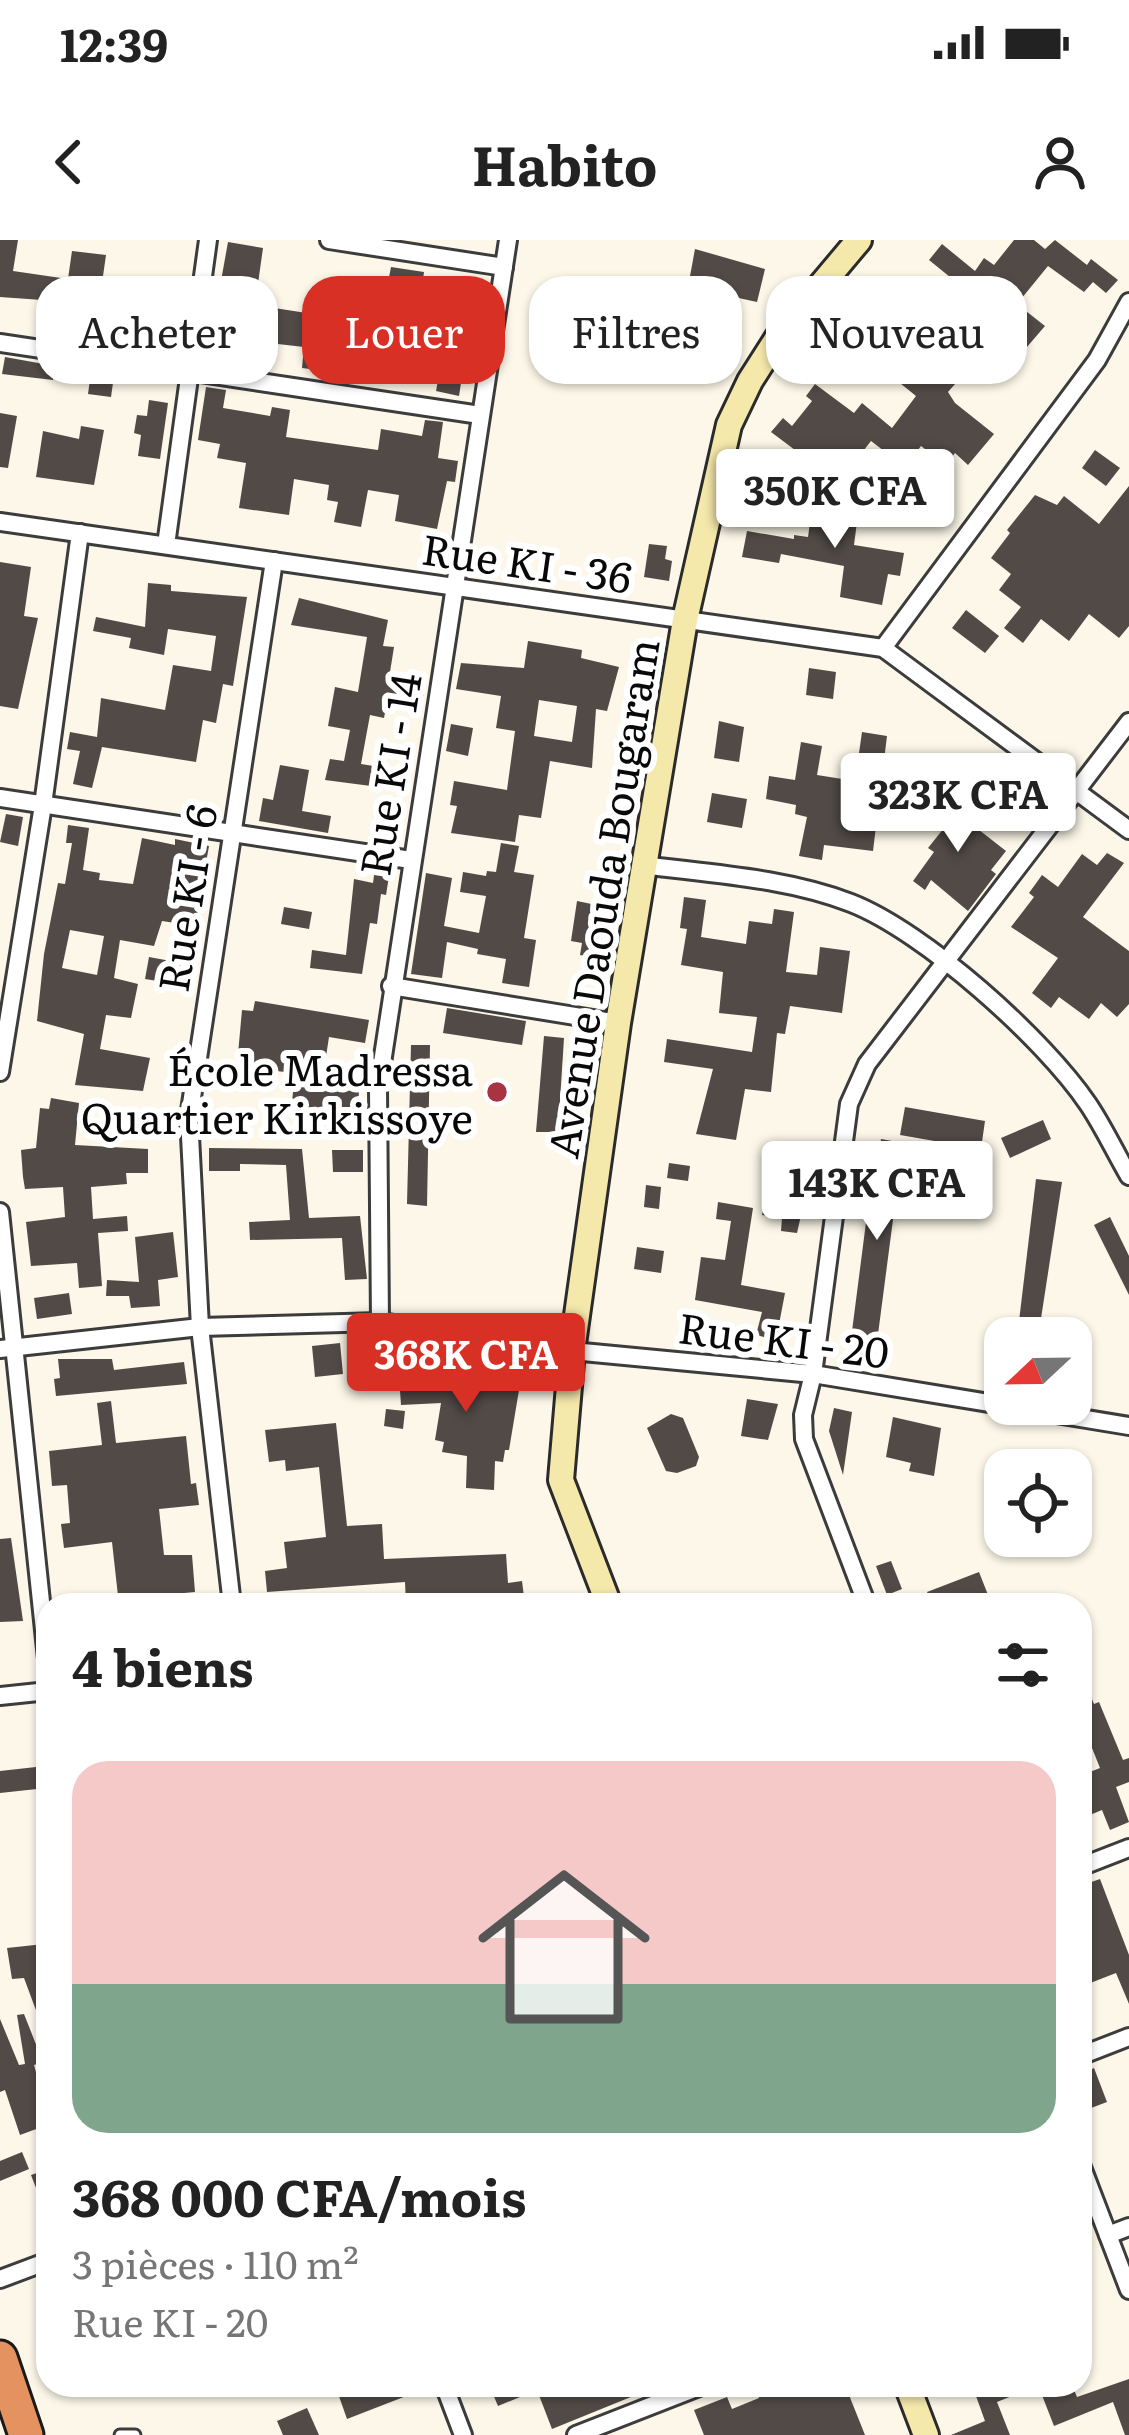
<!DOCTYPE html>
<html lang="fr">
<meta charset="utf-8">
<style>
body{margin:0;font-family:Literata,serif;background:#f6f6f6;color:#222;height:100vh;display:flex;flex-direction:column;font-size:45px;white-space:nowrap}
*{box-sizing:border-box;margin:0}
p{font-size:39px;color:#767676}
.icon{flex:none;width:66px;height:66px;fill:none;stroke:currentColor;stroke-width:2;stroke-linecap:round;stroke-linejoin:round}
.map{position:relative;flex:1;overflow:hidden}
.details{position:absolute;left:36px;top:1353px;width:1056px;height:804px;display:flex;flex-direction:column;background:#fff;border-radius:36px;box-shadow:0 3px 9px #0004}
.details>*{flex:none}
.hud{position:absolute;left:36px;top:36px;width:1059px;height:108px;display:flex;gap:24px}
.needle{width:78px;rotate:248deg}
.fabs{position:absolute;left:984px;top:1077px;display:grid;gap:24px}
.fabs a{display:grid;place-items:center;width:108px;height:108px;border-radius:24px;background:#fff;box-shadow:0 3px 9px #0004;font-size:60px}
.price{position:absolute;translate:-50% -102px;padding:0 27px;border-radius:12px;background:#fff;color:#222;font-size:39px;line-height:78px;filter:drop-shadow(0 3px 6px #0008)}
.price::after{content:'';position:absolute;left:50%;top:72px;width:36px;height:27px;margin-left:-18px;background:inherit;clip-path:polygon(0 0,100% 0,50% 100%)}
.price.selected{background:#d93025;color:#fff}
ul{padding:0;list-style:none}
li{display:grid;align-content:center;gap:24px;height:636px;padding:0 36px}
li span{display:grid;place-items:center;height:372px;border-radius:36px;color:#555}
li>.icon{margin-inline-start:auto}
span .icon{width:216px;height:216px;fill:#fffc;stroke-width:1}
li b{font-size:51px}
h2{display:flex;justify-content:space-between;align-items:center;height:144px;padding:0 36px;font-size:51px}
.tag{padding:0 42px;border-radius:36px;background:#fff;box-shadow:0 3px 9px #0004;font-size:42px;line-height:108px}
.tag.selected{background:#d93025;color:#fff}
.status{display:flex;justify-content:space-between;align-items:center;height:84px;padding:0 60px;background:#fff;direction:ltr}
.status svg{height:33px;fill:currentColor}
header{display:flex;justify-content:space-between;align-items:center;height:156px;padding:0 36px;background:#fff;font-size:54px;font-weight:700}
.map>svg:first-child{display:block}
.building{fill:#514a47;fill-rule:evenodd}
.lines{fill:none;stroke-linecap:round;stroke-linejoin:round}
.lane-casing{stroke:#3c3c3c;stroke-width:15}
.street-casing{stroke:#3c3c3c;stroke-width:22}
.secondary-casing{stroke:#2b2b2b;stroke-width:30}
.highway-casing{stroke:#1a1a1a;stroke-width:39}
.lane{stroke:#fff;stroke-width:9}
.street{stroke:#fff;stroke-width:16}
.secondary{stroke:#f5e8ab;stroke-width:24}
.highway{stroke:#e39260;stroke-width:33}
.poi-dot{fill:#a83341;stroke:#fff;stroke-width:4.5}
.labels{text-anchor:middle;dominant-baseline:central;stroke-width:12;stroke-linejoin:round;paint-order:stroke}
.street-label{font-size:42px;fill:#090909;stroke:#fff}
.poi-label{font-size:42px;fill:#090909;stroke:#fff;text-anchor:end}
</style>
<div class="status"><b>12:39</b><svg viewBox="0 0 49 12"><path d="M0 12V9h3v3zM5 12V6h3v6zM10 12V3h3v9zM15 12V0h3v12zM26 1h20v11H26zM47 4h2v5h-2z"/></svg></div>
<header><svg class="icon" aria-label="back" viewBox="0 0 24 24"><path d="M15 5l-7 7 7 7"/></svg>Habito<svg class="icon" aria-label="person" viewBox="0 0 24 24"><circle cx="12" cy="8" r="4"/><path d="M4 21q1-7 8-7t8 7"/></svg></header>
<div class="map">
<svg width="1129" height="2195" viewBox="0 0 1129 2195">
<rect width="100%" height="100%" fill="#fcf7e8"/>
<g class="building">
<path d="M0,0H18L13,31L68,39L72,11L106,15L102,43L168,53L159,109L115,98L117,92L70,84L75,56L44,50L42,60L0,57Z"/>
<path d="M1014,0H1034L1045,9L1055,0L1087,25L1091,19L1118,40L1106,53L1093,42L1084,52L1048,26L1017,64L1045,86L1009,128L986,109L948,152L955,163L994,194L968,225L955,213L946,225L921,206L905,227L871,201L843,237L819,219L815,225L771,192L783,178L792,186L812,161L806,156L815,144L854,173L862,163L892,188L916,156L890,135L902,120L928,141L952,111L915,82L927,66L965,95L987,67L929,20L942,4L975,31L984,18L994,25Z"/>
<path d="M228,2L263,8L255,65L326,76L318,130L302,128L304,107L269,103L270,89L214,80Z"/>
<path d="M695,9L765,29L757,62L688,47Z"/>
<path d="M391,27L424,32L421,54L467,63L461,97L468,98L459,156L436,151L443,113L436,112L439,92L394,85L399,56L386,53Z"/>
<path d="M353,84L389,89L385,117L348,110Z"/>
<path d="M5,117L55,126L53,140L2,134Z"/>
<path d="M91,132L114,136L111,157L88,154Z"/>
<path d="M206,147L226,150L223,168L270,176L272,167L290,170L286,197L378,210L381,189L422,196L425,180L443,182L438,218L458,221L455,242L447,241L437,289L395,281L399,255L368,250L361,287L334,282L338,262L327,260L329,245L294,239L289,275L239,268L246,223L217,218L220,204L198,200Z"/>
<path d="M149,160L168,163L160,219L138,216L141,195L134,193L137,175L147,176Z"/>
<path d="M0,173L17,176L8,228L0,227Z"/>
<path d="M81,186L104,190L94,245L36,237L43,191L79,199Z"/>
<path d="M1095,210L1120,228L1106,246L1082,228Z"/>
<path d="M1129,246V386L1119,398L1089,374L1069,401L1041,379L1023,403L1004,388L1021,367L999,350L1011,334L991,318L1010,293L1007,290L1035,255L1057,265L1064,256L1099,284Z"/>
<path d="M838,248L861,251L854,305L904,313L900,336L888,334L882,365L840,357L844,326L781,314L779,323L742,317L747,291L794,299V295L808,297L811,275L834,278Z"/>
<path d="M649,304L667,306L665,319L672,321L669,341L644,337Z"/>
<path d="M0,322L31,327L24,376L38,378L18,469L0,466Z"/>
<path d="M148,343L171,345V351L247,357L233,446L223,444L216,483L203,480L196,522L102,507L92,548L73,544L80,511L67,509L70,492L97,497L101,458L165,470L173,425L211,431L216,396L168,389L164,415L129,408L131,398L93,391L96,377L145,387Z"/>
<path d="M299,358L388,380L383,406L394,407L390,432L426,438L423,458L403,455L401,465L387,462L384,478L370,475L361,524L398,530L394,549L325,540L330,519L344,521L350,490L328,486L335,447L358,452L367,397L291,385Z"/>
<path d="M966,370L999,396L985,413L952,388Z"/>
<path d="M528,401L582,410L581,418L619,427L607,471L596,469L592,528L550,521L541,578L519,575L515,602L451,593L457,566L450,565L454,541L507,550L515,491L496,488L501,456L456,449L461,423L524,428ZM539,460L577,466L572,502L534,496Z"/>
<path d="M809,428L836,432L833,459L806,455Z"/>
<path d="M719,481L744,487L739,522L714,518Z"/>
<path d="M451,484L473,488L468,516L446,511Z"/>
<path d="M862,492L887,496L873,611L824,605L822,620L799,616L807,577L795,574L796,565L766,559L769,536L795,540L801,502L822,506L817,535L855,541Z"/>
<path d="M280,525L309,530L302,571L331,576L328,593L259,581L263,558L273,560Z"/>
<path d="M928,550L1006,611L991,630L996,634L968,671L931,640L925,650L913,641L934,612L928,608L944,588L915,566Z"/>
<path d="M712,553L747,559L742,588L707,582Z"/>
<path d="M6,574L23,577L18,606L0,602Z"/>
<path d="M68,585L89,588L83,630L100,633L99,640L133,644L142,598L175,605V599L209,606L195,686L162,681L154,706L120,700L114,738L138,744L131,778L106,775L100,809L150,818L143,851L75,845L84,794L37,781L44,714L58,643L65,644L72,603H66ZM70,690L104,696L97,735L62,728Z"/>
<path d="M501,603L519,606L514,632L534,635L524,698L536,700L529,747L502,743L506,719L477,714L478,709L447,702L442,738L411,734L426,633L452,638L444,686L479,693L486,656L460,652L463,632L486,636L487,631L496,632Z"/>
<path d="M1107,613L1124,623L1083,677L1129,711V764L1117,777L1101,763L1089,779L1059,757L1051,768L1032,753L1058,718L1011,687L1034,657L1029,653L1042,635L1058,647L1082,614L1097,625Z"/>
<path d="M375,628L390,630L386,655L381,654L377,684L370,683L362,734L310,728L312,710L346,715L354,639L373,643Z"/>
<path d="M684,657L706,660L701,697L746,704L749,681L772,684L774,669L794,672L786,732L817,735L820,707L850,711L842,773L790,766L785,794L777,793L771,852L745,849L736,900L696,894L713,829L664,822L667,799L752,812L757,777L719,773L723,732L681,725L687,689L680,688Z"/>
<path d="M577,661L606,667L603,685L612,686L606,720L580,715L582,703L571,701Z"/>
<path d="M284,667L312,672L309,689L281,684Z"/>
<path d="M149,717L187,724L183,745L145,739Z"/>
<path d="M255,761L369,780L365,803L329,797L322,843L325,847L359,850L358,871L332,870L329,886L298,882L300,863L292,862L295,833L246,828L247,815L238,814L242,770L253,771Z"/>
<path d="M447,768L526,781L522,805L443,793Z"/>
<path d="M544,796L564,798L558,892H536Z"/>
<path d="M411,805H430L427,966L407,964Z"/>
<path d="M51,858L79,863L75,905L148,909V933H126L127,944L91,947L93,979L127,976L128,991L98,993L102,1046L79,1048L77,1023L31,1026L26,982L65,977L63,947L25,949L23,937L21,910L36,908L40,868L49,869Z"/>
<path d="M905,867L985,881L981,909L900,895Z"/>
<path d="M1043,880L1051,899L1010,918L1001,898Z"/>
<path d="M881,899L903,903L877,1102L851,1099L869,959H872Z"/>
<path d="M209,908L302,909L309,978L360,976L367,1039L345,1040L342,998L250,1000L249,982L290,980L286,925L240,924V931H209Z"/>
<path d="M332,910H363V932H333Z"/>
<path d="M669,923L690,926L688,941L667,938Z"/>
<path d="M1036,939L1062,942L1038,1098H1017Z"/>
<path d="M646,945L661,947L659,969L644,967Z"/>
<path d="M766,955L804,962L797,993L781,991L782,978L762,975Z"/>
<path d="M718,962L753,968L741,1045L785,1053L776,1100L756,1095L762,1072L695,1060L701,1017L725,1020L731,981L716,979Z"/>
<path d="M1110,977L1129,1016V1055L1094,985Z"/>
<path d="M173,992L178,1037L158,1040L160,1066L131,1068L129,1056H106L107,1040L139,1042L135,997Z"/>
<path d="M637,1007L664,1011L661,1033L634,1029Z"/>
<path d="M69,1053L72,1074L37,1079L34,1058Z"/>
<path d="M340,1103L343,1134L315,1137L312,1106Z"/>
<path d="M58,1119H112L114,1130L184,1122L187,1144L56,1156L54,1139L60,1138Z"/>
<path d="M425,1121L426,1128L520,1144L509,1210H505L503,1222L495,1221L494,1250L466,1248L467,1216L442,1212L444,1202L435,1200L441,1163L401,1165L398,1122Z"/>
<path d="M747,1159L778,1164L768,1200L741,1196Z"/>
<path d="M111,1161L116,1203L186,1196L191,1244L196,1243L199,1265L159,1269L164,1315H192L195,1352L162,1355L163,1365H119L112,1302L64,1308L61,1284L70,1283L67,1245L52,1246L49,1211L102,1205L97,1163Z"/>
<path d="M834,1168L852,1172L843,1235L829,1191Z"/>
<path d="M386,1169L405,1171L403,1189L384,1186Z"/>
<path d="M671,1174L683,1178L699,1217L696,1226L677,1233L666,1231L647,1188Z"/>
<path d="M893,1177L941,1188L934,1236L909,1231L911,1223L886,1217Z"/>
<path d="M336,1183L347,1286L382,1284L384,1319L506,1314L508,1343L522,1341L525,1365H406L405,1342L267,1352L265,1331L287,1328L284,1302L326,1297L319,1227L286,1231L285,1220L269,1222L265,1190Z"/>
<path d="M1071,1240L1091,1243L1087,1271L1071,1268Z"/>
<path d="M11,1298L23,1381L0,1382V1299Z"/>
<path d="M891,1321L902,1349L887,1355L876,1326Z"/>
<path d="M979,1332L992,1365H933L927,1352Z"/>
<path d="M1080,1431L1094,1464L1099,1462L1123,1520L1129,1518V1542L1116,1547L1129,1582L1110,1590L1102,1570L1080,1579V1536L1100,1528L1080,1478Z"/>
<path d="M36,1527L37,1549L0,1553V1531Z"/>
<path d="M1100,1639L1129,1715V1764L1116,1733L1080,1747V1674L1090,1670L1080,1646Z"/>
<path d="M44,1704L46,1721L37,1722L44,1771L37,1773L24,1738L12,1739L7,1708Z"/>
<path d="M24,1774L43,1822L34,1825L48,1875L36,1879L39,1888L20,1895L5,1850L0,1852V1779L19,1825L25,1824L17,1775Z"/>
<path d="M1094,1828L1107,1862L1091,1868L1084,1851L1080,1853V1834Z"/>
<path d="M22,1912L29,1929L0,1941V1921Z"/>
<path d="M48,1929V1976H47L31,1935Z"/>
<path d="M1129,2139V2195H1125L1113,2162L1054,2186L1038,2145H1072L1077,2157Z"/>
<path d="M335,2145H431L432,2146L347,2179Z"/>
<path d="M489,2145H657L658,2146L552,2189L537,2150L498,2166Z"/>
<path d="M770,2145H845L865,2195H704L694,2170L727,2157L732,2169L759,2158L758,2155L772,2150Z"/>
<path d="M972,2145H1037V2146L997,2162L1010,2195H951L985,2181Z"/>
<path d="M307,2168L319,2195H283L277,2181Z"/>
</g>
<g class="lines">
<defs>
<path id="lane" d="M120,2195H135"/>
<g id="street">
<path d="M329,0L504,27"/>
<path d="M0,103L480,175"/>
<path d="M0,282L883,408L1129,590"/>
<path d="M166,305L208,0"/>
<path d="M883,408L1097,120L1129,62"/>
<path d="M0,558L411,620"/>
<path d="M643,625C712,634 786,638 851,663C925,692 1043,798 1088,864C1103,886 1115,912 1129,936"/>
<path d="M391,746L618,783"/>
<path d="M0,832L43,565L80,293"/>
<path d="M0,972L48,1428"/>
<path d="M380,1082L378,849L508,0"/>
<path d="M0,1109L200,1087L380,1082L572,1111L813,1134L1129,1186"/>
<path d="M232,1365L200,1087L189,877L274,321"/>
<path d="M867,1365L804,1199L803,1175L813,1134L849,864L867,824L1129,482"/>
<path d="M0,1456L48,1451"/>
<path d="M1080,1627L1129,1608"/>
<path d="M1080,1816L1129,1797"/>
<path d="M1080,1922L1129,2050"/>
<path d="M1108,1995L1129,1987"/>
<path d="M0,2039L48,2021"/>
<path d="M444,2145L463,2195"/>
<path d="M576,2195L704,2145"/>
</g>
<g id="secondary">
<path d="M609,1365L561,1240L572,1111L618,783L685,380L729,185L750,141L780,94L859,0"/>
<path d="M907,2145L926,2195"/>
</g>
<path id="highway" d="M0,2118L26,2195"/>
</defs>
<use href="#lane" class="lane-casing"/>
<use href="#street" class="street-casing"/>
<use href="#secondary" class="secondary-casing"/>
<use href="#highway" class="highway-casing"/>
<use href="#lane" class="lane"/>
<use href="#street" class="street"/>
<use href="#secondary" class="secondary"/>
<use href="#highway" class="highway"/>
</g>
<circle class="poi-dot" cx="497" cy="852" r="12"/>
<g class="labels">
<g class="street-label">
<text transform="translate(527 321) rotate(8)">Rue KI - 36</text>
<text transform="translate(388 534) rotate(-81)">Rue KI - 14</text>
<text transform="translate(185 658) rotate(-81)">Rue KI - 6</text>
<text transform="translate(601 658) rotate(-81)">Avenue Daouda Bougaram</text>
<text transform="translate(784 1098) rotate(7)">Rue KI - 20</text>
</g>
<g class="poi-label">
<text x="473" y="828">École Madressa<tspan x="473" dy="48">Quartier Kirkissoye</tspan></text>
</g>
</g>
</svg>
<div class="fabs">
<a><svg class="needle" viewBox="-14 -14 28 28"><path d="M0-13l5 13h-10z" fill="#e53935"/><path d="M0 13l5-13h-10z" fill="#767676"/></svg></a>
<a><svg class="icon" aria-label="locate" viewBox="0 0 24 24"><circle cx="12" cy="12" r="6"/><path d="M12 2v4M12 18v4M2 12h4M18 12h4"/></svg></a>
</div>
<b class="price" style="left:835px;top:311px">350K CFA</b>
<b class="price" style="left:958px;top:615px">323K CFA</b>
<b class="price" style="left:877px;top:1003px">143K CFA</b>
<b class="price selected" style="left:466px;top:1175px">368K CFA</b>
<div class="hud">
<a class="tag">Acheter</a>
<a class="tag selected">Louer</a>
<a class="tag">Filtres</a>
<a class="tag">Nouveau</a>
</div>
<section class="details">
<h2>4 biens<svg class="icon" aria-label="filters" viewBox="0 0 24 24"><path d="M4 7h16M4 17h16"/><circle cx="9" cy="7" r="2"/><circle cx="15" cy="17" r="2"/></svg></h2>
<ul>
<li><span style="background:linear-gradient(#f6c9c9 60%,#7fa58c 0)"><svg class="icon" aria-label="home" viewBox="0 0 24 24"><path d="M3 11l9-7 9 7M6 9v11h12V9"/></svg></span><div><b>368 000 CFA/mois</b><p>3 pièces · 110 m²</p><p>Rue KI - 20</p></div></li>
</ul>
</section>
</div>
